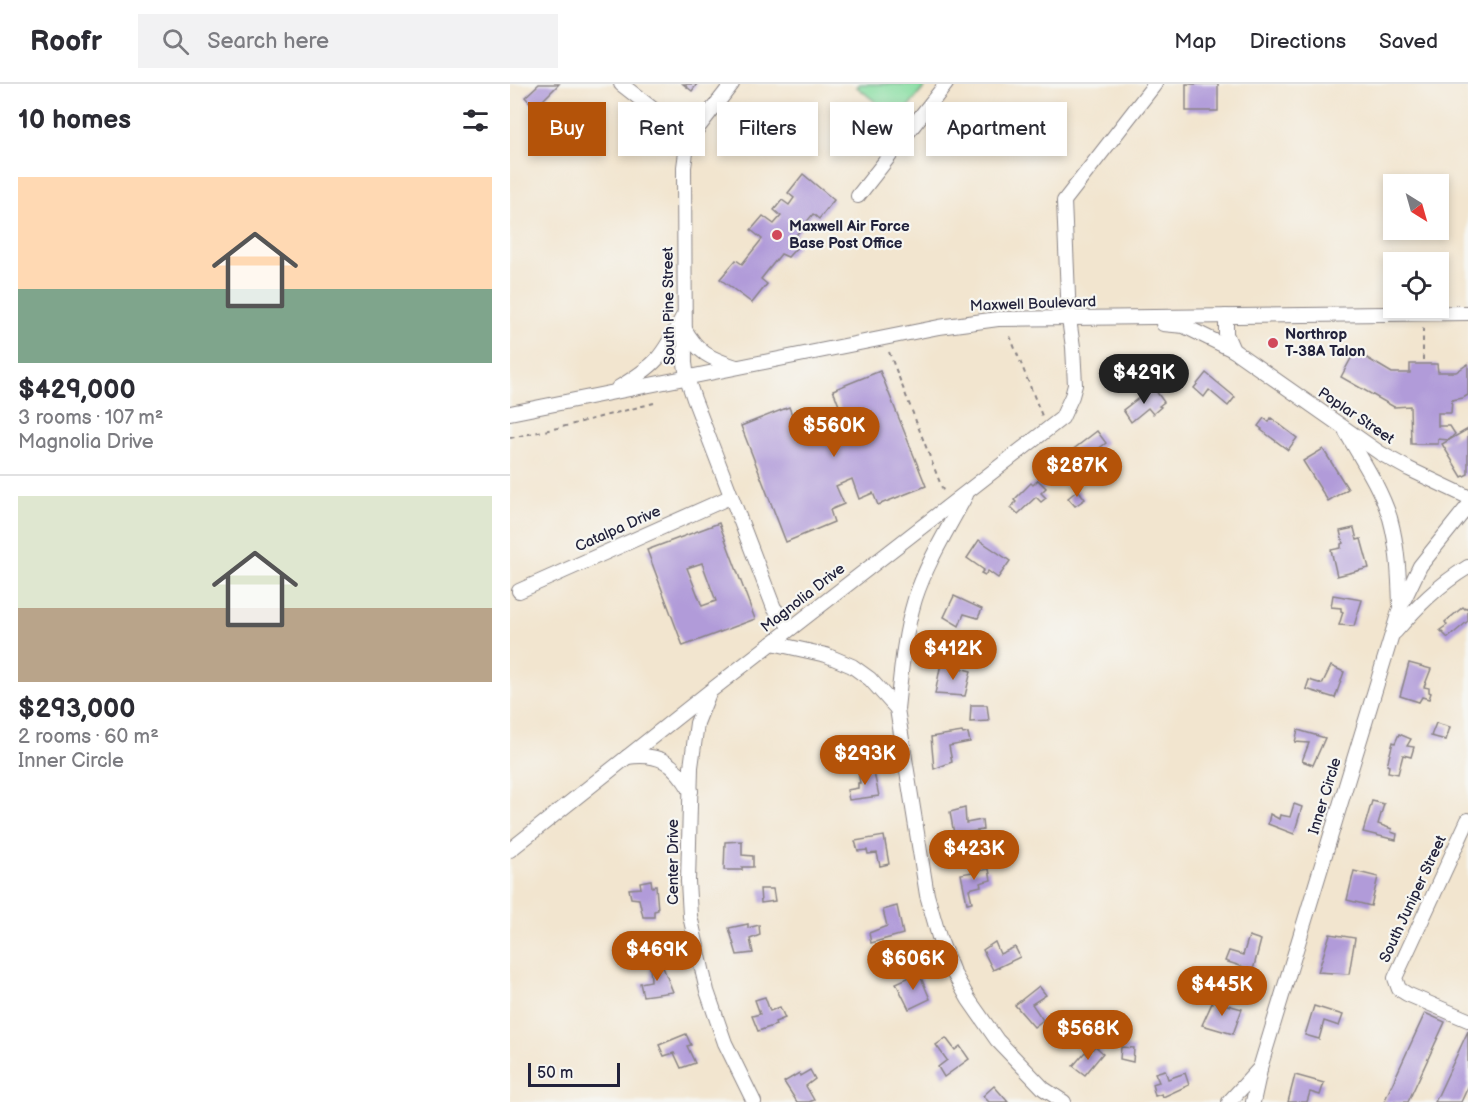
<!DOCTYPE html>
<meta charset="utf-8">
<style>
body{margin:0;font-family:"Balsamiq Sans",sans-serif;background:#f2f2f3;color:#2b2b33;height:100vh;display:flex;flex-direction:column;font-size:22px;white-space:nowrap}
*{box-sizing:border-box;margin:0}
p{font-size:20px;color:#7c7c81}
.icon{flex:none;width:33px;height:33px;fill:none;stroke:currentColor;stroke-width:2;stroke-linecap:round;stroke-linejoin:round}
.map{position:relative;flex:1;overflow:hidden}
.drawer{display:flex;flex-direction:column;background:#fff;width:510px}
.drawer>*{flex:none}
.top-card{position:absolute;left:18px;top:18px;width:570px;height:54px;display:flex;gap:12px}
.needle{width:39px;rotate:143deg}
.tools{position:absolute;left:873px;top:90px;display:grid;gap:12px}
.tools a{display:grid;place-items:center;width:66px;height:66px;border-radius:0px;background:#fff;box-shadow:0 3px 9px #0003;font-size:30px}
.scale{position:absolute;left:18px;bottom:15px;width:92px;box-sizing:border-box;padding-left:6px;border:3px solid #22223b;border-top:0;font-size:16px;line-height:21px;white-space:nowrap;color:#22223b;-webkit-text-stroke:4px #f6f6f2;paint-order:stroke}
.price{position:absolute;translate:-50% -51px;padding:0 14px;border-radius:21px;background:#b45309;color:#fff;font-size:20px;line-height:39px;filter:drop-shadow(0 2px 3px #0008)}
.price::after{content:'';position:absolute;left:50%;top:36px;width:18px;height:14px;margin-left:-9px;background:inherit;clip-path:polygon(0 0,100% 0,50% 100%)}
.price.active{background:#222;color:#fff}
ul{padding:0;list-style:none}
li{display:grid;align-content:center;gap:12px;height:318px;padding:0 18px}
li+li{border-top:2px solid #e1e1e2}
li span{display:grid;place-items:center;height:186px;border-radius:0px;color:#555}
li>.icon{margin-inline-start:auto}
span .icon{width:108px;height:108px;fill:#fffc;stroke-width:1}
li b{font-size:26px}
h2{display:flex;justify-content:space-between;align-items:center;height:72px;padding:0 18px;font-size:26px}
.tag{padding:0 21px;border-radius:0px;background:#fff;box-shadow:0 3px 9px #0003;font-size:21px;line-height:54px}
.tag.active{background:#b45309;color:#fff}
header{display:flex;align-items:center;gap:36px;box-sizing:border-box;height:84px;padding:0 30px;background:#fff;border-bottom:2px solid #e1e1e2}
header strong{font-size:28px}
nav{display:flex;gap:33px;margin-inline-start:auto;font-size:21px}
.search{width:420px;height:54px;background:#f2f2f3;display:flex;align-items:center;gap:15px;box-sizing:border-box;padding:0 21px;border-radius:0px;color:#7c7c81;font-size:22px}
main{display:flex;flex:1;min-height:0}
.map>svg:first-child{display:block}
.green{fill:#87dda1;stroke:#54806e;stroke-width:1.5}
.building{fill:#b19bd9;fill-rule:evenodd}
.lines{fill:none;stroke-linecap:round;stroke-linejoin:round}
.minor-casing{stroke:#8a8485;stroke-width:16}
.path{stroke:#8a8485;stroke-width:2;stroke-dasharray:4.5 4.5;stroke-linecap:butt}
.minor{stroke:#fff;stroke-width:14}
.poi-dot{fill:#d1495b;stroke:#f6f6f2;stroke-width:2}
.labels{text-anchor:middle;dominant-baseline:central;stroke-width:4.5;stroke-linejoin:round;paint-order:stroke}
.poi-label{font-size:15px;font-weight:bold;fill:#22223b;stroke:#f6f6f2;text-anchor:start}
.street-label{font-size:15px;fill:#22223b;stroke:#f6f6f2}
</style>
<header>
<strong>Roofr</strong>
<div class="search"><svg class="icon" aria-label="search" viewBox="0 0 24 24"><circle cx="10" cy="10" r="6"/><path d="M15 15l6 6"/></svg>Search here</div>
<nav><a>Map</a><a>Directions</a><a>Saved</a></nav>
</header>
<main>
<section class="drawer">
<h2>10 homes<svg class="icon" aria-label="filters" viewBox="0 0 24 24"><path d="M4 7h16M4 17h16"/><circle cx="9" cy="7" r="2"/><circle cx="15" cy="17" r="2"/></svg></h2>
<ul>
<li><span style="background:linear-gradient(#ffd9b3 60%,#7fa58c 0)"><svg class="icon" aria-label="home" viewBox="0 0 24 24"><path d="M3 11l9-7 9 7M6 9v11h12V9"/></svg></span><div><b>$429,000</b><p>3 rooms · 107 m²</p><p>Magnolia Drive</p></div></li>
<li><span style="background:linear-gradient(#dfe7d0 60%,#b9a48a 0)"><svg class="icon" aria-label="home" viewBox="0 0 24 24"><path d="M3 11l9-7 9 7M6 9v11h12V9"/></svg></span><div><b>$293,000</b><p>2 rooms · 60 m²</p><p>Inner Circle</p></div></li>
</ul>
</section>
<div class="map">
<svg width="958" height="1018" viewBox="0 0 958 1018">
<rect width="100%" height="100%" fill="#f6f6f2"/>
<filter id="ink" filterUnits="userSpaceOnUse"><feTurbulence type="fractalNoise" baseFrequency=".0167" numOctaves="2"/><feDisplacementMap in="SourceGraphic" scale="12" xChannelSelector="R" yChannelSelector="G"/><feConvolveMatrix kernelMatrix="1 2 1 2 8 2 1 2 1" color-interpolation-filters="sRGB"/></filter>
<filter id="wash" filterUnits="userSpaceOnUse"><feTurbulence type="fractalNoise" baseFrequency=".008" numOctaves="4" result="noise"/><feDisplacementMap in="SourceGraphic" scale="24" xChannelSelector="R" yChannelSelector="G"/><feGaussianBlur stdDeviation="1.35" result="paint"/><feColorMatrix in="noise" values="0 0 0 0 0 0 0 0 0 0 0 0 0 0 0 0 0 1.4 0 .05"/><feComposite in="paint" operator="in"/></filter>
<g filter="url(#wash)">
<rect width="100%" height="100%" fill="#f2e5cf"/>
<path class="green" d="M350,0H417L388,36L347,3Z"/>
<g id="blocks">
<g class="building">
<path d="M29,0H49L25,24L15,13Z"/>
<path d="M173,0H187L182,7Z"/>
<rect x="676" y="0" width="32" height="27"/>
<path d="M293,90L324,116L309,135L303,130L283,155L285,157L284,159L288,162L278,173L271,170L251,195L257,200L242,219L210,195L226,176L232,180L252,155L241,146L253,132L264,140L271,132L264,126L272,116L279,121L284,114L278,109Z"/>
<path d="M845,267L882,289H900V280H927L928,288H946L958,280V311L953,314L942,316L941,329H928V342H940L945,350L939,356L928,355V360H901L900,322L884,323L831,293Z"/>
<path d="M370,287L416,402L368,421L363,409L349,415L342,395L326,402L334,420L320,426L324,438L276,458L231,342L279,323L291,354L335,337L323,306Z"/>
<path d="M696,289L725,313L718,322L699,306L694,313L684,304Z"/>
<path d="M643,303L654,318L649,322L651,323L643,330L638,324L621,338L613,326Z"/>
<path d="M754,334L759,338L761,334L787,354L778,366L751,346L752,345L748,342Z"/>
<path d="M958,345V390L952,393L932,360Z"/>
<path d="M587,347L596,359L575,375L579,381L574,384L570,378L565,382L558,373L563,369L561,367Z"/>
<path d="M813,365L838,405L818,417L793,377Z"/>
<path d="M528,396L536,404L531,409L536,414L531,418L526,413L508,430L501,423L506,418L504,416L521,399L523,401Z"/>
<path d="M568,406L575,415L565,422L558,414Z"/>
<path d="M209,439L245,535L173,562L137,466ZM192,479L206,517L192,522L177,484Z"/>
<path d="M844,444L847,456L851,455L859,484L827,492L821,466L831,464V460L833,459L830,447Z"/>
<path d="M469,456L500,477L488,494L478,487L475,491L471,489L474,486L457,474Z"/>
<path d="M823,511L852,516L844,542L829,541L833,528L831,527V524L821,523Z"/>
<path d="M444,512L472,525L468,534L454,530L449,542L434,533Z"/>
<path d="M953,523L955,525L958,523V537L938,554L930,546L937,541L935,538Z"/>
<path d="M431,579L461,587L455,612L425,610Z"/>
<path d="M899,579L921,585L914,603L919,604V608L921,609L919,615L912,613L909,618L890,612Z"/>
<path d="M821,582L834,588L825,614L796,605L799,596L812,600Z"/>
<path d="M461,621H477L479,637L460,638Z"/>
<path d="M926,639L940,643L936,656L921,652Z"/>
<path d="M788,646L815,654L803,681L792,677L799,659L785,658Z"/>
<path d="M452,648L453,650L458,649L460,658L439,662L442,678L424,685L421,653Z"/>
<path d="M889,650L901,655L897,662L904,663L901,673L893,671L888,690L878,688L879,682L877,681L883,658L885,659Z"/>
<path d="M363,684L369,712L339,716L337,706L348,704V699H350L348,687Z"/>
<path d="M862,717L874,720L868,740L882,745L881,748L887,750L886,756L853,748Z"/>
<path d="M784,720L792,723L784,750L758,740L760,730L769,735L770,731L780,733Z"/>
<path d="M455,724L456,739L472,736L473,746L444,750L440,728Z"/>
<path d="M374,752L379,780L370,782L367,769L358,770L357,766L348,767L345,757Z"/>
<path d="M499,754L501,767L482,772L479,759Z"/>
<path d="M232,757V771L243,772V783H232V786H214L215,758Z"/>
<path d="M479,785L481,796L470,799L471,802L459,805L462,818L457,819L451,790Z"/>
<path d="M844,787L868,793L861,822L837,816Z"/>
<path d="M141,796L142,803L146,802L148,826L144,827V833H133L129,815L121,814L119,805L131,804L130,798Z"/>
<path d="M250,805H263L265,817L251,819Z"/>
<path d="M387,822L393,850L361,859L359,849L377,842L373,826Z"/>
<path d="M238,840V844L249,841L250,851L240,855L243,869L227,871L219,844Z"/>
<path d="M820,850L845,854L839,890L808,888Z"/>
<path d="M739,852L751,856L743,886L715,877L719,867L733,871Z"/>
<path d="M485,858L490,870L505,863L510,873L483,886L473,866Z"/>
<path d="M151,878L163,908L133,912L130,899L141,897L140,881Z"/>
<path d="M409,889L420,915L399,925L386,899Z"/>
<path d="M529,902L536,911L522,920L533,936L524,943L505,921Z"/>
<path d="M255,913L260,927L270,923L275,934L265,938L266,941L248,947L242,932L250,930L245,916Z"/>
<path d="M703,917L732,925L723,950L692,941Z"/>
<path d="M804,922L833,931L829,942L814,937L809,955L795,951Z"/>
<path d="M915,929L935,938L898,1018H874Z"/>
<path d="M958,947V1003L951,1018H925Z"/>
<path d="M176,950L181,961L177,962L185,979L171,984L164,969L154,972L149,961Z"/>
<path d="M436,954L445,966L450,962L459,975L434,993L428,983L437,976L426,961Z"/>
<path d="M585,962L593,969L575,991L563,982L575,968L578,971Z"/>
<path d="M611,963L624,964L623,978L610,975Z"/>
<path d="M300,986L305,995L296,1002L304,1016L299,1018H287L274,998L289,989L290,992Z"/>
<path d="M655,986L658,995L675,989L679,1001L653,1013L652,1010L645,1012L642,1000L649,998L645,989Z"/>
<path d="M785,991L814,999L810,1011L800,1008L797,1018H778Z"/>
<path d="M484,1002L498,1018H479L473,1012Z"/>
</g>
</g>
</g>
<g filter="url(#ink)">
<use href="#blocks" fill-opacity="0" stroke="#8a8485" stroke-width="1.5"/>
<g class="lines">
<defs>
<g id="minor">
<path d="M111,0L180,54"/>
<path d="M222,0L180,54L177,61L174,83L175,279L177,294L184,315L264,524L281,544"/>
<path d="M348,112L436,0"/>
<path d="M716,232V250L723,266L870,369L899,385L958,413"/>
<path d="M653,240L674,242L723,266"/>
<path d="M174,244C188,269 199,274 226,283"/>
<path d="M108,304C146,281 152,274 172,234"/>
<path d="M0,329L429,243L488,235L958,229"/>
<path d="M836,348C852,376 870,403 880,434C888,463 889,492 890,521"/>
<path d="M9,507L220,413"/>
<path d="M885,548C908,522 927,502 958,483"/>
<path d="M262,559L316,571L342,582L360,595L387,625L417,811L429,853L443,888L459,916L487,956L534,1005L554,1018"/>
<path d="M199,609L187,639L181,683L178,797L180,832L197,907L215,959L244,1018"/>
<path d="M387,625C391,588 394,551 405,515C417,478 438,445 456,411"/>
<path d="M117,673C150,668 164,679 181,707"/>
<path d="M958,736L885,894L889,905L897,910L958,936"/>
<path d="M0,766L199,608L552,334L562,312L565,301L563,263L559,235L554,117L645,0"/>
<path d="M719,1018L750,984L890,524L910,482L958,422"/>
<path d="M743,1018L750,986"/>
</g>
</defs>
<use href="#minor" class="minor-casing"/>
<g class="path">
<path d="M500,252L532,332"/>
<path d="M379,268L434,409"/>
<path d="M913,276V243"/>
<path d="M0,354L48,344L144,319"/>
</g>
<use href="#minor" class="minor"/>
</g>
</g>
<g class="poi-dot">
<circle cx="267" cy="151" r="6"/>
<circle cx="763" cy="259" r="6"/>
</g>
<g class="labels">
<g class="poi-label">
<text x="279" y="142">Maxwell Air Force<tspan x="279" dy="17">Base Post Office</tspan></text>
<text x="775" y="250">Northrop<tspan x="775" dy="17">T-38A Talon</tspan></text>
</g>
<g class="street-label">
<text transform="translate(523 220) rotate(-2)">Maxwell Boulevard</text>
<text transform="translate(159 222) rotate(-91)">South Pine Street</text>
<text transform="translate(846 332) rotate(34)">Poplar Street</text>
<text transform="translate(108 445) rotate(-24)">Catalpa Drive</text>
<text transform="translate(293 514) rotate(-38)">Magnolia Drive</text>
<text transform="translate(815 712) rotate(-73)">Inner Circle</text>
<text transform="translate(163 778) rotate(-90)">Center Drive</text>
<text transform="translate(903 815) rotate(-65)">South Juniper Street</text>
</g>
</g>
</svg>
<div class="tools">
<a><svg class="needle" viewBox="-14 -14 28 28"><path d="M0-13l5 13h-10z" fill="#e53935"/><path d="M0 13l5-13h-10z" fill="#7c7c81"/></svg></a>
<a><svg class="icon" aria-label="locate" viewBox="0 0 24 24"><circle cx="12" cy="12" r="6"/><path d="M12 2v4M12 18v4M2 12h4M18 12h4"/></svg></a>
</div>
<div class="scale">50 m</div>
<b class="price active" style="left:634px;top:321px">$429K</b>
<b class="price" style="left:324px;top:374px">$560K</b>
<b class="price" style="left:567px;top:414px">$287K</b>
<b class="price" style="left:443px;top:597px">$412K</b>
<b class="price" style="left:355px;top:702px">$293K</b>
<b class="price" style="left:464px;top:797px">$423K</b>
<b class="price" style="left:147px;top:898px">$469K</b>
<b class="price" style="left:403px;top:907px">$606K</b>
<b class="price" style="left:712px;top:933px">$445K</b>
<b class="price" style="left:578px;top:977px">$568K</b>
<div class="top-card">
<a class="tag active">Buy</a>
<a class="tag">Rent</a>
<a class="tag">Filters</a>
<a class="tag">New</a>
<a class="tag">Apartment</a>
</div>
</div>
</main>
